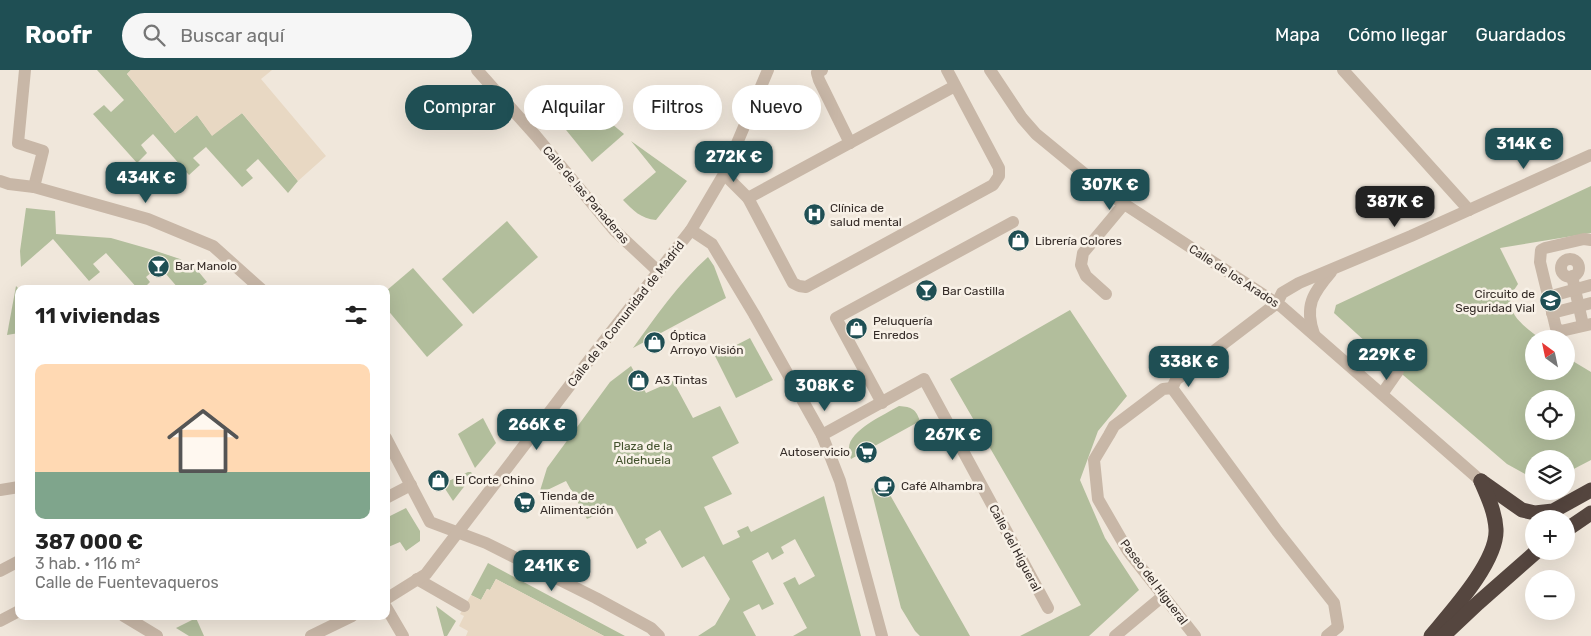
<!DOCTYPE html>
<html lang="es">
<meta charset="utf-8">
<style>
body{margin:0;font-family:Rubik,sans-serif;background:#f6f6f6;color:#222;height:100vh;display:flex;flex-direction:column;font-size:19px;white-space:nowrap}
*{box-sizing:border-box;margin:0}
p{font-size:16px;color:#767676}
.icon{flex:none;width:28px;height:28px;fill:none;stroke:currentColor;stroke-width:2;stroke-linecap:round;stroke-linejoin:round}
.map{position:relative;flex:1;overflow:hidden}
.sheet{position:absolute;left:15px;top:215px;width:375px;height:335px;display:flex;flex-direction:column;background:#fff;border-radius:10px;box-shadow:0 5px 20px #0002}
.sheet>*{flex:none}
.top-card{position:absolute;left:405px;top:15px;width:475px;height:45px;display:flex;gap:10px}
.needle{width:32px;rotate:327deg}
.controls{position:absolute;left:1525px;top:260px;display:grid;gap:10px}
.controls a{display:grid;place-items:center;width:50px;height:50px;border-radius:50%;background:#fff;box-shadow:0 5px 20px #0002;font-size:25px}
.price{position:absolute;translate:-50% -42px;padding:0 11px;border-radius:10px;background:#1f4f54;color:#fff;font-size:16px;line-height:32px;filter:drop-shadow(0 1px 2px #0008)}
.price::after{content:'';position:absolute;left:50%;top:30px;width:15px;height:11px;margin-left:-8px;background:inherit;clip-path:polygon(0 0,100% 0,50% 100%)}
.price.current{background:#222;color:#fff}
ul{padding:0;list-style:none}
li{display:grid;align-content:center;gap:10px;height:265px;padding:0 20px}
li span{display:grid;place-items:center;height:155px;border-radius:10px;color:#555}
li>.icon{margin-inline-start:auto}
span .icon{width:90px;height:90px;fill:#fffc;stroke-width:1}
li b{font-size:21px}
h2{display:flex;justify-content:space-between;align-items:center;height:60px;padding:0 20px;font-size:21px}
.pill{padding:0 18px;border-radius:22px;background:#fff;box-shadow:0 5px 20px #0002;font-size:18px;line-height:45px}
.pill.current{background:#1f4f54;color:#fff}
header{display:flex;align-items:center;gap:30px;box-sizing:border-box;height:70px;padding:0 25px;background:#1f4f54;color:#fff}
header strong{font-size:24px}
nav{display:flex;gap:28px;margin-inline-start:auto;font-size:18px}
.search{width:350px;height:45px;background:#f6f6f6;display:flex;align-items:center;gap:12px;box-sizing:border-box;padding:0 18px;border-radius:28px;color:#767676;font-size:19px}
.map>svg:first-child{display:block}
.green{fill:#b2be9c;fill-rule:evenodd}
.plaza{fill:#e8d8c3}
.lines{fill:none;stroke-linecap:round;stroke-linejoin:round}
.minor{stroke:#c8b7a7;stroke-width:12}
.highway{stroke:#55463f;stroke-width:15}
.labels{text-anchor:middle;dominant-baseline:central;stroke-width:5;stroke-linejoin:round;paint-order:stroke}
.street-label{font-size:12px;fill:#352c28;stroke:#f8f1e7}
.poi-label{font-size:12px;fill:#352c28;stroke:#f8f1e7;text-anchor:start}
.park-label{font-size:12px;fill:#43522d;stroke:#f8f1e7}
</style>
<header>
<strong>Roofr</strong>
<div class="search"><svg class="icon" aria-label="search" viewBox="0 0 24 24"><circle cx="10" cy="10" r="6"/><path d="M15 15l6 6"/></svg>Buscar aquí</div>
<nav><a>Mapa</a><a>Cómo llegar</a><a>Guardados</a></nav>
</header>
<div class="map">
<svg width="1591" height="566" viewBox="0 0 1591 566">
<rect width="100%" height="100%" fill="#f0e7db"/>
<g class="green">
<path d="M97,0H131L127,4L175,63L197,45L212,65L242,43L298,111L288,123L258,89L246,100L253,108L242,117L206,77L193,88L200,95L189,105L153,64L141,75L147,83L137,93L93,44L104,35L111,42L124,30Z"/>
<path d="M567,23H575L624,64L592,92L545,34Z"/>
<path d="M631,71L687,111L656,150C641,149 633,140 623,130L656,102Z"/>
<path d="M1591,116V163L1500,178L1518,214C1516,217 1513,221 1512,224C1504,244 1528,259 1541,269H1534V301H1566V287L1591,302V390L1566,403V389H1534V409L1507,394L1389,293L1334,243L1336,235ZM1534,329H1566V361H1534Z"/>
<path d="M26,138L55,141L56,164L111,168L153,180L180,189L198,201L207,212L197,219H179L159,196L146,207L150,212L143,219H138L106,183L93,194L100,202L89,211L53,169L21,197L20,181Z"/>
<path d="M507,151L538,187L473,244L442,209Z"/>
<path d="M708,187L714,196L726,228L633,278C656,246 679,213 708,187Z"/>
<path d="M413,198L463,255L427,287L386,238V221Z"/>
<path d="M16,216L19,219V263L7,265Z"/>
<path d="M1070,240L1127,326L1098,361L1080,410L1105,468L1139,520L1089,566H1020L1081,535L950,309Z"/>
<path d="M750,268L773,310L736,328L715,286Z"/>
<path d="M631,296L646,323L673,311L693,348L720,336L739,373L712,387L732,424L704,437L723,475L740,467L737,461L748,456L751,462L824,426L861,566H793L807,558L783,513L795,507L799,515L815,506L795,469L781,477L784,483L772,490L768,482L752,491L774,534L762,540L759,534L743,542L756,566H698L715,555L730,529L704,486L682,498L660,460L645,469L647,473L637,479L614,436L587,449L566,411L539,424L547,398L610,312Z"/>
<path d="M899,336C912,337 916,339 920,351L851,389C850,386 849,381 849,378C849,360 886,344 899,336Z"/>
<path d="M483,348L496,373L475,398L458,364Z"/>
<path d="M468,402H471L473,405L453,431L442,414Z"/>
<path d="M883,412L885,416L970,566H920L915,561L901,538L871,419Z"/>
<path d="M406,438L420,461V471L406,481L400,472L386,478V448Z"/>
<path d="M488,493L625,566H604L496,509L490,520L487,519L481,530L471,525Z"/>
<path d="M436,536L456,551L447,566H444Z"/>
<path d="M196,548L204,566H189L176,558Z"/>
</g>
<g class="plaza">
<path d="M131,0H272L261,9L326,86L298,111L242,43L212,66L197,45L175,63L127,4Z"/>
<path d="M496,509L604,566H466L468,561L459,556L464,546L460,544L471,525L481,530L487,519L490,520Z"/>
</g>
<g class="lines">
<g class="minor">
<path d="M25,0L18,73L43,81L34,117"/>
<path d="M477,0L536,66L614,160L659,202"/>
<path d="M822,0L817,3L819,10L850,73"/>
<path d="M947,0L999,98V106L993,115L806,217L799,216L793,213L748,128L955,16"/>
<path d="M990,0L1022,48L1036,64L1109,124L1282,237L1481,411"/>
<path d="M1343,0L1469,140"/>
<path d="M724,104L748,128"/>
<path d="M0,111L9,114L34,117L148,149L213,176L261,219"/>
<path d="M691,160L712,174L754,244L822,365L840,411L882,566"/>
<path d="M1591,170L1584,169L1545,178L1541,180L1540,192L1556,258L1561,261L1591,254"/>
<circle cx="1570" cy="198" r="9"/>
<path d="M1572,206L1583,255"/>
<path d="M1106,224L1086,206L1081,195L1083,183L1124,134"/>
<path d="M1548,227L1591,215"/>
<path d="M1552,243L1591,233"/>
<path d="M1314,264C1304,236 1313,223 1331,202"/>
<path d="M1172,318L1176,310L1277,233L1282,223L1299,213L1411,166L1591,85"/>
<path d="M1382,324L1398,301"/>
<path d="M882,333L836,248L1013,152"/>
<path d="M822,365L924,309L1048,538"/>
<path d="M386,368L430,452L486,473L596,528L651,558L659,566"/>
<path d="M0,420L19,417"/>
<path d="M386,428L411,415"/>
<path d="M0,501L19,491"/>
<path d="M417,509L464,536"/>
<path d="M386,529L426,504L590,289L691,160L724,104L768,0"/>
<path d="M386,537L403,566"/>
<path d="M124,546L157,566"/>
<path d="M0,551L19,541"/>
<path d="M311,566L352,546"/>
<path d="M1115,566L1163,526"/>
<path d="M1195,566L1128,481L1098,429L1094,390L1109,365L1114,356L1163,319L1172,318L1277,461L1334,533L1338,557L1327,566"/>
</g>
<g class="highway">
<path d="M1481,411L1522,440L1535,443L1553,441L1591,420"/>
<path d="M1566,460L1591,443"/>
<path d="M1431,566C1451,542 1498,491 1496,459C1495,442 1488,427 1481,411"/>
<path d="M1443,566L1478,533L1537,481"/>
</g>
</g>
<defs>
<symbol id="hospital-disc" viewBox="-11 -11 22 22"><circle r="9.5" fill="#1f4f54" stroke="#f8f1e7"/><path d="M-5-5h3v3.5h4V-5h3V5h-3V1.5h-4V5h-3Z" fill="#fff"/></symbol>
<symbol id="shop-disc" viewBox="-11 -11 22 22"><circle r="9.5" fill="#1f4f54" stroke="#f8f1e7"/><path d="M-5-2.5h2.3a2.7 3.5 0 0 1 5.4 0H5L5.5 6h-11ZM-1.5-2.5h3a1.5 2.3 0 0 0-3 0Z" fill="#fff"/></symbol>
<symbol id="bar-disc" viewBox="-11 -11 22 22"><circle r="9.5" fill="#1f4f54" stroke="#f8f1e7"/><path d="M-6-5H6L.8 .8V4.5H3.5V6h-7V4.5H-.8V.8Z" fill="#fff"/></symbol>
<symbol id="school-disc" viewBox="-11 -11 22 22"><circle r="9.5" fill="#1f4f54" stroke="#f8f1e7"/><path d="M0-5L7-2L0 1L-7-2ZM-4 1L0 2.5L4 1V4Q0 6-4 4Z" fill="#fff"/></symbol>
<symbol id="supermarket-disc" viewBox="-11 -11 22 22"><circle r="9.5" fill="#1f4f54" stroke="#f8f1e7"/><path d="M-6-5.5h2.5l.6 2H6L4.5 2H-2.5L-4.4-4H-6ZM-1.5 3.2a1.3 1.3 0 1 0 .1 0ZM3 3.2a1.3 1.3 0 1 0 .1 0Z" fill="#fff"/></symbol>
<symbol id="cafe-disc" viewBox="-11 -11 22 22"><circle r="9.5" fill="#1f4f54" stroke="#f8f1e7"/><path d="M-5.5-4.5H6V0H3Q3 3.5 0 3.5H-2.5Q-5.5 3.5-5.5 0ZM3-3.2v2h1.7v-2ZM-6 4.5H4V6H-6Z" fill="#fff"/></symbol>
</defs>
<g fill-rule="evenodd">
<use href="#hospital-disc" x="802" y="132" width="25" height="25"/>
<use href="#shop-disc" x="1006" y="158" width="25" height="25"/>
<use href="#bar-disc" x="146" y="184" width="25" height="25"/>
<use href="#bar-disc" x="914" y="208" width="25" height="25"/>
<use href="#school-disc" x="1538" y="218" width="25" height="25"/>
<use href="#shop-disc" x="844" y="246" width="25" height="25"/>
<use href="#shop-disc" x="642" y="260" width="25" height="25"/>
<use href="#shop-disc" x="626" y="298" width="25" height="25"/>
<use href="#supermarket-disc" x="854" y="370" width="25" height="25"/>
<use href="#shop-disc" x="426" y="398" width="25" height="25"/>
<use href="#cafe-disc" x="872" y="404" width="25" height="25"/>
<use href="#supermarket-disc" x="512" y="420" width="25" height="25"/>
</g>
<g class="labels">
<g class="street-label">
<text transform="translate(586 125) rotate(49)">Calle de las Panaderas</text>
<text transform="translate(1234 206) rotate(33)">Calle de los Arados</text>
<text transform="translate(626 244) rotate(-52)">Calle de la Comunidad de Madrid</text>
<text transform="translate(1015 478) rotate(62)">Calle del Higueral</text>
<text transform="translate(1154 512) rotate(53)">Paseo del Higueral</text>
</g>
<g class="poi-label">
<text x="830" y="138">Clínica de<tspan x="830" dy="14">salud mental</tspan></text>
<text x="1035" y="171">Librería Colores</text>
<text x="175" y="196">Bar Manolo</text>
<text x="942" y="221">Bar Castilla</text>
<text x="1535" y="224" text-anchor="end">Circuito de<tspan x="1535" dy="14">Seguridad Vial</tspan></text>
<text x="873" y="251">Peluquería<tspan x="873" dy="14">Enredos</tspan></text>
<text x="670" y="266">Óptica<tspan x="670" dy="14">Arroyo Visión</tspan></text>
<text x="655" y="310">A3 Tintas</text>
<text x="850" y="382" text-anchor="end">Autoservicio</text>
<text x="455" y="410">El Corte Chino</text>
<text x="901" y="416">Café Alhambra</text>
<text x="540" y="426">Tienda de<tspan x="540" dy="14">Alimentación</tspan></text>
</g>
<g class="park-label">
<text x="643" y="376">Plaza de la<tspan x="643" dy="14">Aldehuela</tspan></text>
</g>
</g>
</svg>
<div class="controls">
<a><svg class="needle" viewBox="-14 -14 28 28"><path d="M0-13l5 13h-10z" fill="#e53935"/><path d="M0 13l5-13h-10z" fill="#767676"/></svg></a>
<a><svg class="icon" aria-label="locate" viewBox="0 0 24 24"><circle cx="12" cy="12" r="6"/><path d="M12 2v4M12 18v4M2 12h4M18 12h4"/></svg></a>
<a><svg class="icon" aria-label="layers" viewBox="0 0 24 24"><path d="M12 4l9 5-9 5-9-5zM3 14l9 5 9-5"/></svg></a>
<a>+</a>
<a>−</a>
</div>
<b class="price" style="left:1524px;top:100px">314K €</b>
<b class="price" style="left:734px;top:113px">272K €</b>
<b class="price" style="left:146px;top:134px">434K €</b>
<b class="price" style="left:1110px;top:141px">307K €</b>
<b class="price current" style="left:1395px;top:158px">387K €</b>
<b class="price" style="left:1387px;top:311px">229K €</b>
<b class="price" style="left:1189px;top:318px">338K €</b>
<b class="price" style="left:825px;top:342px">308K €</b>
<b class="price" style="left:537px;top:381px">266K €</b>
<b class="price" style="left:953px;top:391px">267K €</b>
<b class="price" style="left:552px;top:522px">241K €</b>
<div class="top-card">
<a class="pill current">Comprar</a>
<a class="pill">Alquilar</a>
<a class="pill">Filtros</a>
<a class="pill">Nuevo</a>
</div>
<section class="sheet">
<h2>11 viviendas<svg class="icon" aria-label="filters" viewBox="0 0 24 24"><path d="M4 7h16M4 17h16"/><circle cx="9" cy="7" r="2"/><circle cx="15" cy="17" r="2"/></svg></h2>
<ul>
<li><span style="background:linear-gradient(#ffd9b3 70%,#7fa58c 0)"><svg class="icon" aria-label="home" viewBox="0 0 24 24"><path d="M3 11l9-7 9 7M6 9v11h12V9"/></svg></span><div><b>387 000 €</b><p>3 hab. · 116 m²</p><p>Calle de Fuentevaqueros</p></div></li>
</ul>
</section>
</div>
